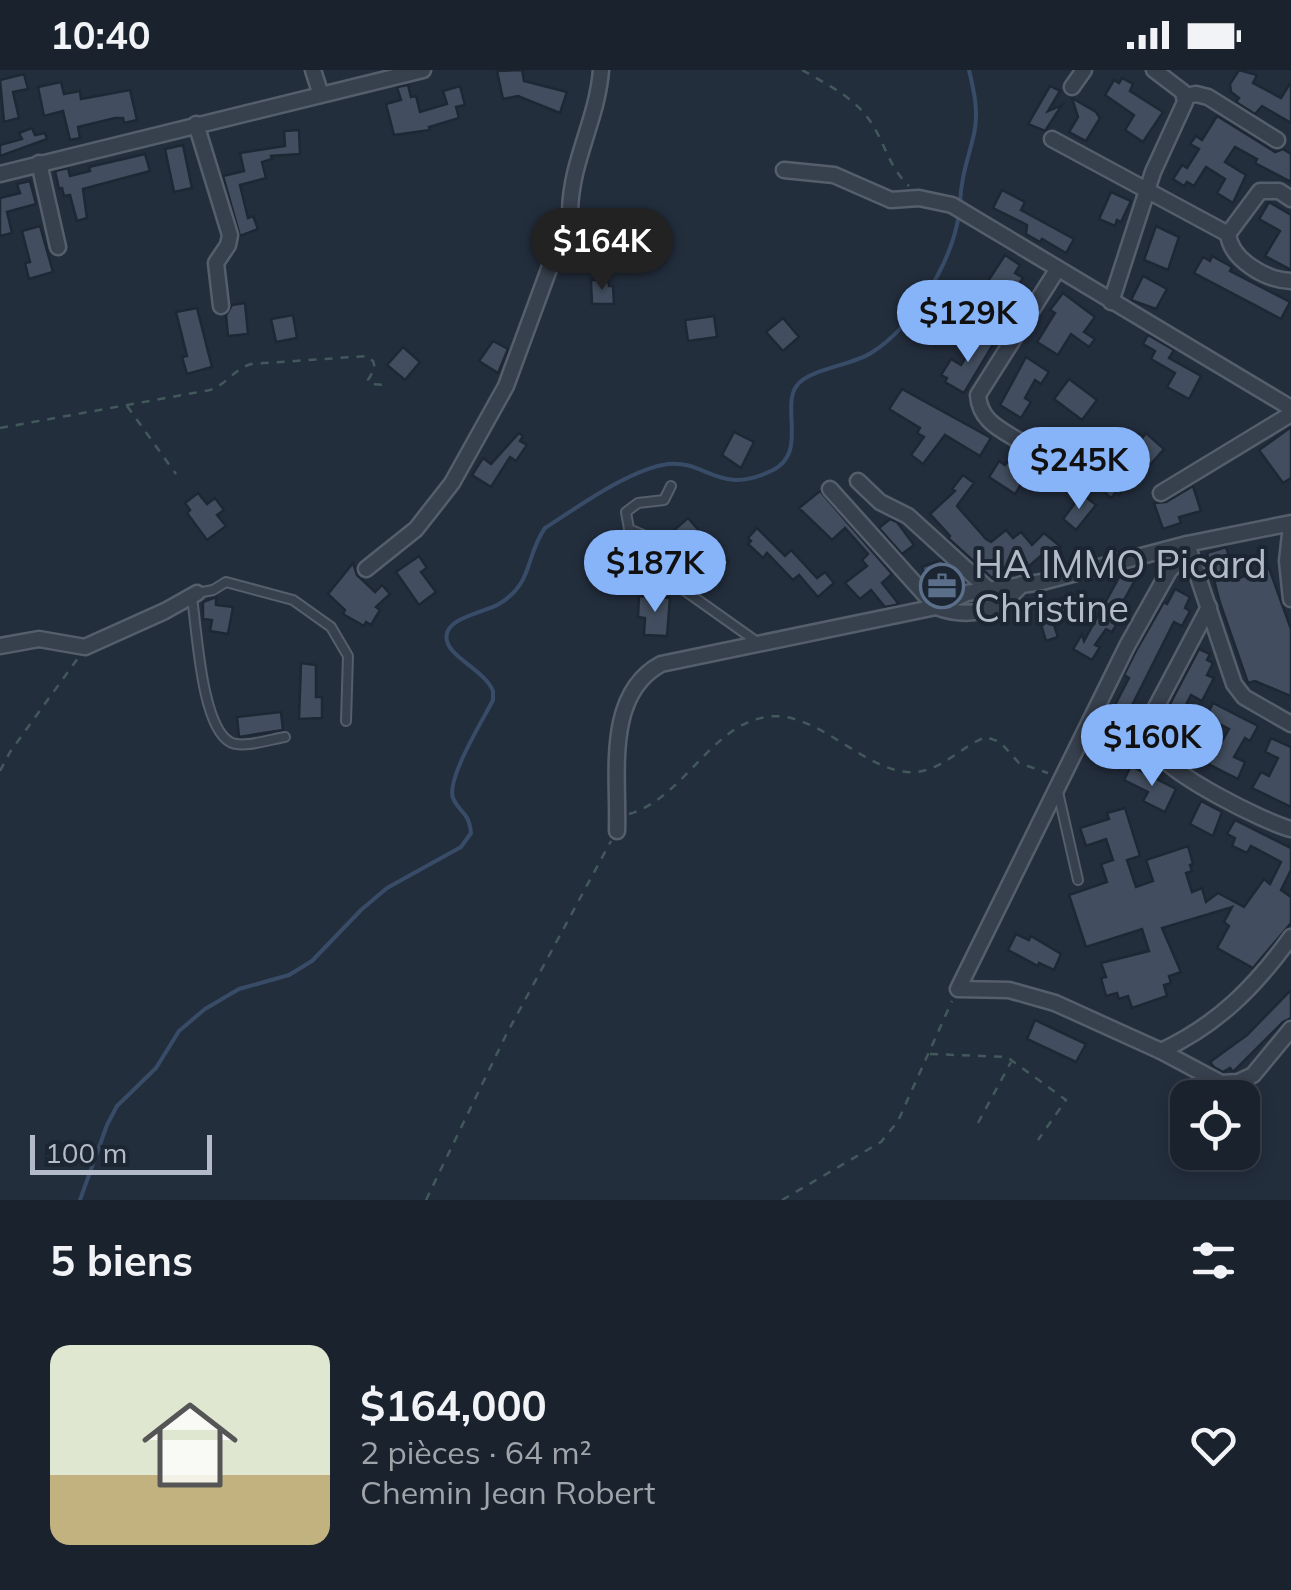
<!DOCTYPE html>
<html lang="fr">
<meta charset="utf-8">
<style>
body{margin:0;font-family:Mulish,sans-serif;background:#232a36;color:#f1f3f6;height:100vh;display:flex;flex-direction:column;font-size:38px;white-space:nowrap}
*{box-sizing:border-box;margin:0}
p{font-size:32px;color:#9fa4aa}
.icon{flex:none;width:55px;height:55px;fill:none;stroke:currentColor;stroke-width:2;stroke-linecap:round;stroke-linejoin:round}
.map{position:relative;height:1130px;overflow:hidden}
.details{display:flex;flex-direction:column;background:#1a222e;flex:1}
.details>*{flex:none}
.tools{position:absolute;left:1170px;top:1010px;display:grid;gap:20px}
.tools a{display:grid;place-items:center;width:90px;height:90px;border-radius:20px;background:#1a222e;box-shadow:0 5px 15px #0003,0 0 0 2px #383f4a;font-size:50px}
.scale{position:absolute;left:30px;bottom:25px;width:182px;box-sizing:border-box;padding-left:10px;border:5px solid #b3bbc8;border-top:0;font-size:28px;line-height:35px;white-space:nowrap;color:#b3bbc8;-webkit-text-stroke:8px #1c2532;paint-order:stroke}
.price{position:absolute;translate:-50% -85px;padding:0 22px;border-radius:35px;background:#87b3f9;color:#111;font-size:32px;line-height:65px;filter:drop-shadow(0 2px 5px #0008)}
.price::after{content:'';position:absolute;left:50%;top:60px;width:30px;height:22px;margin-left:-15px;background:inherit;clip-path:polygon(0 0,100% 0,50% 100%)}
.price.selected{background:#222;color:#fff}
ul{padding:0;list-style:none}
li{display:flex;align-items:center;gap:30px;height:250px;padding:0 50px}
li+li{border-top:2px solid #383f4a}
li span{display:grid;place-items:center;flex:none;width:280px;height:200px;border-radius:20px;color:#555}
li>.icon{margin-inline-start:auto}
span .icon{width:120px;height:120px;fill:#fffc;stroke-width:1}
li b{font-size:42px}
h2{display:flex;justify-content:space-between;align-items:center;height:120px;padding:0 50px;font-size:42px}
.status{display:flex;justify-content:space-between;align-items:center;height:70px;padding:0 50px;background:#1a222e;direction:ltr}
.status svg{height:28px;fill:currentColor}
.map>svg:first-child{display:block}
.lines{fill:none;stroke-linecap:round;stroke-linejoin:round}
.stream{stroke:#384b67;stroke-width:4}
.building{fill:#424e5f;stroke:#1e2734;stroke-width:2.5}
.service-casing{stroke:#555e6b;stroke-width:12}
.minor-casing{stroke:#555e6b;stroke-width:19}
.path{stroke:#43585b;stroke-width:2.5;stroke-dasharray:8 8;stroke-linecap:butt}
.service{stroke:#37404d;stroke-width:8}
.minor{stroke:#37404d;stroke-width:14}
.labels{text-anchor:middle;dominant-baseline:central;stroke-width:8;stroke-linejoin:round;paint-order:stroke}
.poi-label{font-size:38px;fill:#b3bbc8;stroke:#1c2532;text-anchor:start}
</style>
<div class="status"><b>10:40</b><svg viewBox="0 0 49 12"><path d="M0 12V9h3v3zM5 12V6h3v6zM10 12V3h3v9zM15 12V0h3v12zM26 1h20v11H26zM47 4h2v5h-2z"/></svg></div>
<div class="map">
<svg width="1291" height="1130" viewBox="0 0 1291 1130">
<rect width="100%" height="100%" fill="#232e3d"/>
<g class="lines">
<g class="stream">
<path d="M960,134C961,106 968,90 974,64C979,42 974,21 969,0"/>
<path d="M80,1130L107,1055L117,1036L156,998L179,961L205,939L239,919L289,905L312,891L361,840L387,818L461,777L471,763C469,741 459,743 453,728C446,709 483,650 493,630V621C485,601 451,588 447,571C441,548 484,543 499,534C534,513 525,486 545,458C578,437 630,399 668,394C707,390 718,426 771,401C811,383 777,332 800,312C816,298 852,295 871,283C913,257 952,192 959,144"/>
</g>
</g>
<g class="building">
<path d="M522,0L524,11L567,22L560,43L518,26L503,29L497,1Z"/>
<path d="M1239,0L1257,5L1253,13L1281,28L1291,12V53L1262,36L1255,44L1236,32L1239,28L1231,22L1230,14Z"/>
<path d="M24,4L28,19L13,22L19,48L4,52L0,10Z"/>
<path d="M1122,8L1133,14L1130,21L1163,42L1143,72L1125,60L1134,45L1105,25L1114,10L1119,13Z"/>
<path d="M61,12L64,24L80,21L81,29L130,20L137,50L124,53L123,48H115L78,57L80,68L70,70L63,41L44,46L38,17Z"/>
<path d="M408,15L411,27L416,26L420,42L447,34L443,21L460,16L465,35L456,37L459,48L429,57L430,60L394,65L386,34L401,30L397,17Z"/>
<path d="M1050,16L1060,21L1048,41L1062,35L1045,61L1028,54Z"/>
<path d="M1072,28L1096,42L1100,48L1086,71L1069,62L1078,47Z"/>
<path d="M1217,46L1275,82L1283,79L1291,84V112L1255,93L1257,89L1235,77L1225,92L1246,105L1233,133L1217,123L1225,109L1206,97L1194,116L1187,112L1184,116L1173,109L1182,95L1187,98L1199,79L1190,74L1196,66L1202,70Z"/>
<path d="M32,58L35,65L45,63L47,69L0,86V75L22,69L19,63Z"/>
<path d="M299,60L300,84L271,86L272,89L262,92L266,108L240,115L248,148L253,146L258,159L240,166L223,106L244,101L240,83L285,76L284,61Z"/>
<path d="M183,75L192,118L174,122L165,79Z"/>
<path d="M145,84L150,101L83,119L87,148L77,151L70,125L64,126L62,118L59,119L55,101L68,98L70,106L90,101L89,97Z"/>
<path d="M30,111L36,134L7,142L12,163L0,166V128L20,123L17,114Z"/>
<path d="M1002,120L1025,132L1021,140L1074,169L1066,183L1042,169L1040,172L1026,164L1027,155L993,138Z"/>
<path d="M1111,122L1131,131L1121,152L1117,150L1115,156L1099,149Z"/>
<path d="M1269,132L1291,145V200L1265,186L1280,161L1259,149Z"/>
<path d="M40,156L53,202L29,209L25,193L30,192L22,161Z"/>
<path d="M1156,156L1179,167L1168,200L1144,190Z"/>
<path d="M1005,185L1020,195L1015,203L1023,208L1006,233L1003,231L1014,238L1003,256L988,247L1002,220L988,211Z"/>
<path d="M1212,186L1232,197L1230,201L1290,232L1281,249L1194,203L1203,187L1210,191Z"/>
<path d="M1143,206L1167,219L1156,239L1131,230Z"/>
<path d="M591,210H608L609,216H613L614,234H592Z"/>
<path d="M1063,223L1095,247L1084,262L1095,269L1089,277L1071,264L1058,285L1037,272L1055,243L1050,240Z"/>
<path d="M245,233L248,264L228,266L226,245L232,235Z"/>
<path d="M197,238L212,297L187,304L182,287L187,286L176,242Z"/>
<path d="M293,245L297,268L276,272L271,249Z"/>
<path d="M714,246L717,267L688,271L685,250Z"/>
<path d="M783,248L799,267L783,281L766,262Z"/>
<path d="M980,264L994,273L964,323L945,312L947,308L941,305L951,289L961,295Z"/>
<path d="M1148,265L1174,280L1169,288L1201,306L1189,329L1167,317L1175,303L1151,289L1155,281L1143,274Z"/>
<path d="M493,271L508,279L498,303L479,291Z"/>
<path d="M403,277L420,292L405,310L387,295Z"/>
<path d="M1026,287L1049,302L1041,314L1035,310L1025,328L1031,332L1021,348L1000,335Z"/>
<path d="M1069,309L1097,330L1082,350L1054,329Z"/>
<path d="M902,319L991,368L980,386L945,365L923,394L911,385L924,367L917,363L920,358L889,339Z"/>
<path d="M1291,357V408L1283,413L1259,380Z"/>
<path d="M734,362L754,372L741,398L722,385Z"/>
<path d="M519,363L523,366L520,371L527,375L516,391L510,387L491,417L472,405L483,388L491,394Z"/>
<path d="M1139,363L1143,367L1146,363L1164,379L1150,395L1146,391L1119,425L1116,422L1111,428L1100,418L1104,413L1087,398L1078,412L1058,400L1074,375L1098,390L1114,373L1120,379L1131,366L1134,369Z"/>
<path d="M999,391L1005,395L1007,392L1027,405L1015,424L989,407Z"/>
<path d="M963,405L974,413L957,436L986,469L991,472L1006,460L1013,468L1021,462L1032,475L1044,463L1061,477L1049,491L1042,485L1022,502L1013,491L992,508L948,468L950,466L930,444L955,421L952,419Z"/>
<path d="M1193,416L1201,441L1179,447L1181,453L1163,459L1154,433L1166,432Z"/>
<path d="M820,421L892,504L882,513L898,533L896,535L885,537L871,520L860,529L845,513L867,496L862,490L868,484L845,458L832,470L799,438Z"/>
<path d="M198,423L207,434L215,428L224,440L217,445L226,456L207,470L187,443L190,440L185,433Z"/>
<path d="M1082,424L1096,435L1076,460L1063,449Z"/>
<path d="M688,448L702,464L691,474L708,490L720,484L729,492L711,512L686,489L684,491L664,469Z"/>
<path d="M890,449L897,452L914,475L902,484L879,458Z"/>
<path d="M757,458L785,486L791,480L817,508L825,502L834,513L818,527L799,505L793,510L767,483L763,488L748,474L751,471L748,468Z"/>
<path d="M1226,477L1236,509L1269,498L1291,559V626L1255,611L1248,613L1220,533L1207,483Z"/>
<path d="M419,486L427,498L421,502L436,522L419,535L396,502Z"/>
<path d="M941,490L958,506L953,518L939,524L926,509L922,497Z"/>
<path d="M353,493L357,505L375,522L382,515L390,524L376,537L380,540L371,555L366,552L364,556L343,544L345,540L328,524Z"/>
<path d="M1132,499L1139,503L1114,548L1119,550L1112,562L1106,559L1095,575L1100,577L1092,590L1073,579L1082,564L1084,571L1122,502Z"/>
<path d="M1175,519L1190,527L1185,538L1190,541L1182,556L1174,552L1104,691L1090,683L1129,608L1124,605L1136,581L1164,532L1167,534Z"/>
<path d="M639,526L670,528L667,566L644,565L645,548L638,547Z"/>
<path d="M1068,526L1075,544L1053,552L1058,567L1046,571L1041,554L1049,552L1043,535Z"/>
<path d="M216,527V535L233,537L228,564L210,561L212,550L203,549V532Z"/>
<path d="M1199,579L1210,584L1207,590L1213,593L1207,605L1214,608L1202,631L1191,625L1183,641L1170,634Z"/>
<path d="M301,593L316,595V627H322V648L299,649Z"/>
<path d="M1213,633L1258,656L1250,671L1245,668L1234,687L1245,692L1238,709L1192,686L1194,682L1164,666L1175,644L1197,655L1191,667L1217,680L1229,659L1206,647Z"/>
<path d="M281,642L283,660L239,667L237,647Z"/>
<path d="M1271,668L1291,677V737L1252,718L1261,702L1269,706L1278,688L1265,682Z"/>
<path d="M1131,696L1176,719L1165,742L1143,731L1148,722L1124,710Z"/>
<path d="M1201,731L1222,742L1213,766L1190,754Z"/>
<path d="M1125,738L1140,786L1127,790L1136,817L1153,811L1146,790L1188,776L1193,794L1190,795L1192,801L1186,803L1192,822L1202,818L1206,832L1218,823L1244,837L1264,809L1270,814L1281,792L1251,776L1247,783L1232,776L1235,768L1227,764L1235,750L1289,777L1291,773V800L1281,820L1291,827V853L1253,898L1217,878L1229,856L1224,852L1232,837L1162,858L1181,902L1169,906L1171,913L1164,915L1167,926L1132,938L1128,926L1119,929L1117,923L1106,926L1101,908L1106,907L1101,893L1149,881L1142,859L1086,877L1069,825L1107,812L1101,794L1113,790L1106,769L1086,776L1080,758L1109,749L1107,743Z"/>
<path d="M1016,864L1029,870L1031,866L1061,884L1054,900L1039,893L1038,896L1008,880Z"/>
<path d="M1291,920V948L1283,952L1233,1002L1230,998L1223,1002L1214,997L1210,992L1247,965Z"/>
<path d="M1035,950L1086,974L1076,992L1027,969Z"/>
</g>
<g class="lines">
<defs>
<g id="service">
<path d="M671,416L664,430L638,433L626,442L629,459L650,468L660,503L760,574"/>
<path d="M197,523L213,520L226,512L293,530L331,557L348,586L346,651"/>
<path d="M192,528C197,559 201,656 230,672C243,679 271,669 285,667"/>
<path d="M1058,722L1078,810"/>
</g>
<g id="minor">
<path d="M313,0L321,25"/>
<path d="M1072,17L1084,0"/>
<path d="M1185,26L1196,24L1208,27L1277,70"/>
<path d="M196,54L230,165L228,175L216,193L221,236"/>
<path d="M1052,69L1228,164"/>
<path d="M39,93L58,177"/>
<path d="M784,100L834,105L891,130L919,128L952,135L1291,338"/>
<path d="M0,104L423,0"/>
<path d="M1291,129L1279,121H1260L1228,164C1231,190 1266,210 1291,211"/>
<path d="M1111,232L1153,102L1185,32L1183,22L1154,0"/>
<path d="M1024,374C1003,360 980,353 978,325L1057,200"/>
<path d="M858,411L880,432L908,446L987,518"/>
<path d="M830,419L936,537C969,549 999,542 1022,514"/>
<path d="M1161,423L1291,344"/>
<path d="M1291,455L1287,491L1291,529"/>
<path d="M1187,474L1234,614L1244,627L1291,654"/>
<path d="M1189,480L1169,501L1127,576L958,919L1009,920L1055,933L1161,981L1221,1013L1238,1012L1253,1005L1291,959"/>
<path d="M366,499L416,459L452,413L506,316L570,142C571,90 597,51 601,0"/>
<path d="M1209,537L1153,643C1152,656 1151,668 1157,681C1169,704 1264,752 1291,759"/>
<path d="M0,576L39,569L85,577L165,541L197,523"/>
<path d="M617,761C619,706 604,625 661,594L936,537L967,523L1042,512L1187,474L1291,453"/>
<path d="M1161,981C1217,955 1255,917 1291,867"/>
</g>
</defs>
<use href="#service" class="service-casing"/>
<use href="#minor" class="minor-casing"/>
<g class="path">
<path d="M802,0C828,15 856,28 872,54C886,76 889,97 909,116"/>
<path d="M127,336L176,404"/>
<path d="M0,358L210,320C226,315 234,299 251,294L367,286L373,291L375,298L368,310L370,314L384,315"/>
<path d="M0,701L10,682L78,588"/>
<path d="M629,744C684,728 710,656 766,647C818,638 867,707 917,702C943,699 962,676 986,667L1000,672L1019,693L1048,703"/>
<path d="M930,984L1007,987L1066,1030L1038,1070"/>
<path d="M978,1053L1011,992"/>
<path d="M426,1130L506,965L611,771"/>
<path d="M782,1130L881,1072L898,1051L952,931"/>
</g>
<use href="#service" class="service"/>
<use href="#minor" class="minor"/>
</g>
<defs>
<symbol id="office-ring" viewBox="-11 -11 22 22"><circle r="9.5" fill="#1c2532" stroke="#5c6f8a" stroke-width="1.5"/><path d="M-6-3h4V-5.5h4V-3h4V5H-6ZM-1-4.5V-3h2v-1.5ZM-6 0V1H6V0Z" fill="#5c6f8a"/></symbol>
</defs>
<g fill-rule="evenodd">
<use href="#office-ring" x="917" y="491" width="50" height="50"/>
</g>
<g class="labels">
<g class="poi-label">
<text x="974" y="494">HA IMMO Picard<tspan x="974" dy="44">Christine</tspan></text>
</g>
</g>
</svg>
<div class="tools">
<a><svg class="icon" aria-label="locate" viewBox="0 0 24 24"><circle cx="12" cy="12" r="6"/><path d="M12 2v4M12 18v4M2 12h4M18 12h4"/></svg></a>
</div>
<div class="scale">100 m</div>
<b class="price selected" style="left:602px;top:223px">$164K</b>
<b class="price" style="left:968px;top:295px">$129K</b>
<b class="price" style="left:1079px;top:442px">$245K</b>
<b class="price" style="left:655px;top:545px">$187K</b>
<b class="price" style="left:1152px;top:719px">$160K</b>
</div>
<section class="details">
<h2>5 biens<svg class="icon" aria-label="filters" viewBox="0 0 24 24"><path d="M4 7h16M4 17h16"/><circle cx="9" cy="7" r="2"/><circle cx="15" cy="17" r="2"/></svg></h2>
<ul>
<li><span style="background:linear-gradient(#dfe7d0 65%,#c2b280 0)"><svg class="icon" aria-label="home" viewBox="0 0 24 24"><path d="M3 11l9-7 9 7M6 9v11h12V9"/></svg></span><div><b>$164,000</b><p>2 pièces · 64 m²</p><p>Chemin Jean Robert</p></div><svg class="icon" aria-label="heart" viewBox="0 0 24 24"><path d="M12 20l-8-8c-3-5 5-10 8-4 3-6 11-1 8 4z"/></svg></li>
</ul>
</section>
